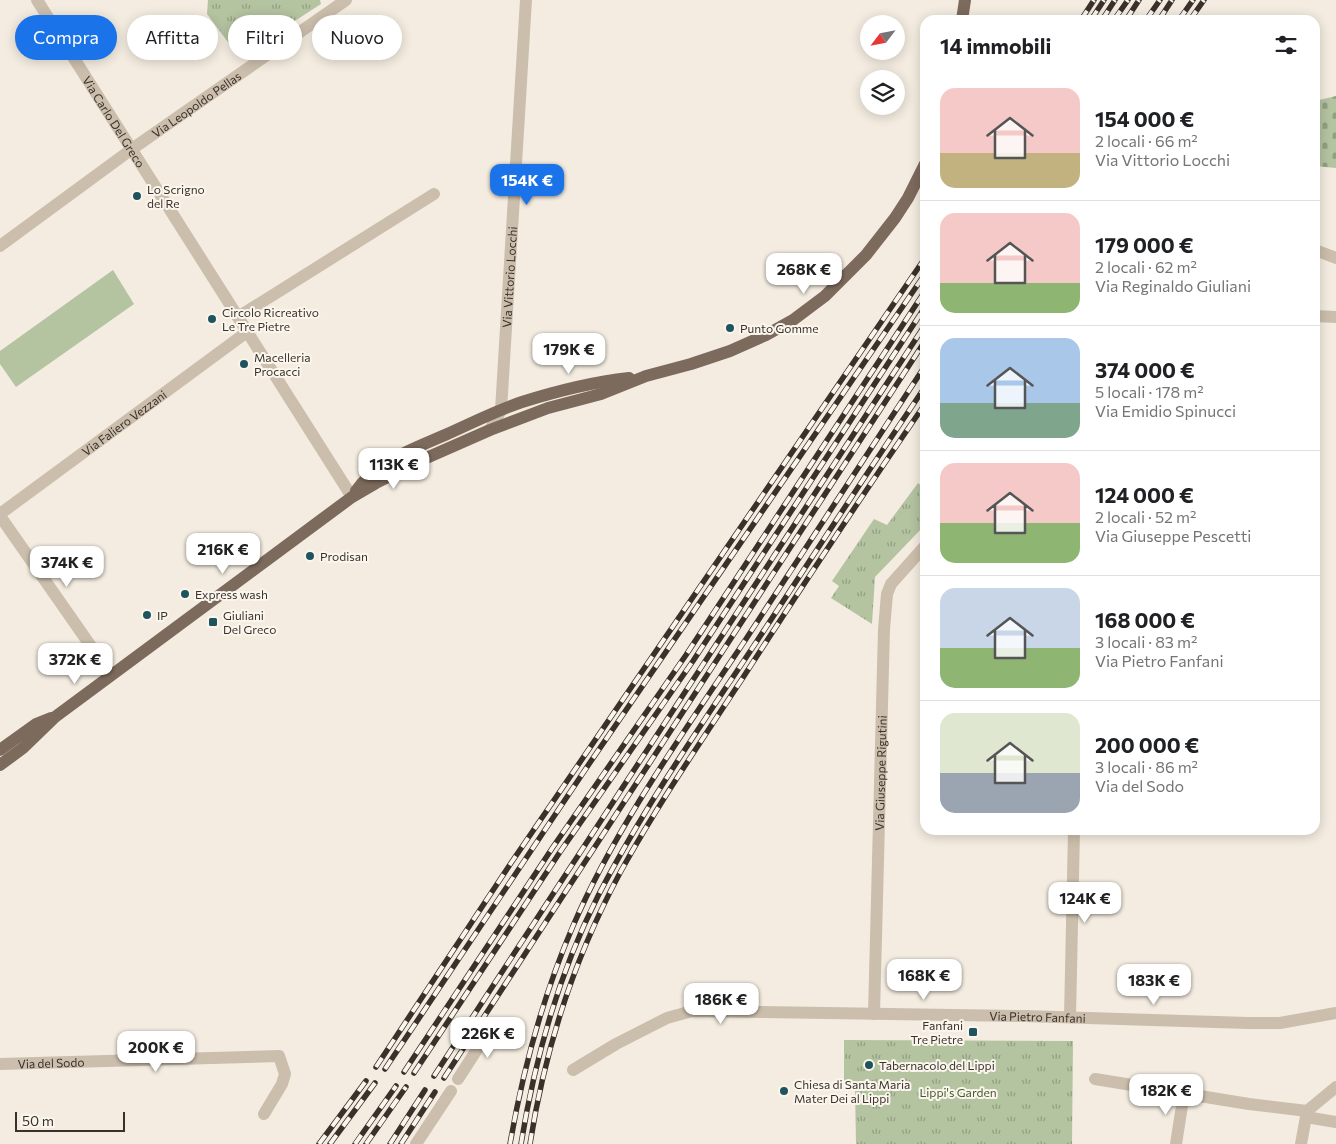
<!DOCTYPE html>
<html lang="it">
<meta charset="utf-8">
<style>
body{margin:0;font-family:Commissioner,sans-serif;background:#f2f2f2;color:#202124;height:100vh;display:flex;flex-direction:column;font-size:19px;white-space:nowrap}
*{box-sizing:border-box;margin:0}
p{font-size:16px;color:#757577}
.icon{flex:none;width:28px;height:28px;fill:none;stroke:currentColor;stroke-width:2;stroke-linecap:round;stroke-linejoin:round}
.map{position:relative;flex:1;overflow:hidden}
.sheet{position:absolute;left:920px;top:15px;width:400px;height:820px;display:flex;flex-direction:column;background:#fff;border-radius:15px;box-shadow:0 2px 12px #0003}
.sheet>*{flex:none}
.banner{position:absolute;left:15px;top:15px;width:475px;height:45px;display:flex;gap:10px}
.needle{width:32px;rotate:238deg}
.buttons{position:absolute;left:860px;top:15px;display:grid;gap:10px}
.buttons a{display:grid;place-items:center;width:45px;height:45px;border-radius:50%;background:#fff;box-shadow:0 2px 12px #0003;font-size:25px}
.scale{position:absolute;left:15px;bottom:12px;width:110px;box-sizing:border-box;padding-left:5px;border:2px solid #3a312b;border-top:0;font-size:14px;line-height:18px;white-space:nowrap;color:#3a312b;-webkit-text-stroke:4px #fbf6ed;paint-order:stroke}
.price{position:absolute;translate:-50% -42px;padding:0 11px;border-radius:10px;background:#fff;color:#222;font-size:16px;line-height:32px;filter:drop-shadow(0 1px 2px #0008)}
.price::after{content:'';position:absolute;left:50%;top:30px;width:15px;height:11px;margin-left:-8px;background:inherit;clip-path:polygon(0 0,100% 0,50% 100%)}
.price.on{background:#1a73e8;color:#fff}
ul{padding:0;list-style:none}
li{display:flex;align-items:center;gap:15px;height:125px;padding:0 20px}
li+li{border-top:1px solid #e0e0e0}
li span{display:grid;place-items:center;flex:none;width:140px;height:100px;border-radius:15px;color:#555}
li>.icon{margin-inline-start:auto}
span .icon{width:60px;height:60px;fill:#fffc;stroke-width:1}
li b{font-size:21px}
h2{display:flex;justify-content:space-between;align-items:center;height:60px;padding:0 20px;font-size:21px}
.chip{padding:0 18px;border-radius:22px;background:#fff;box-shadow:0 2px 12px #0003;font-size:18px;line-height:45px}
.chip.on{background:#1a73e8;color:#fff}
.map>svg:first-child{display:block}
.grass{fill:url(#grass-tufts)}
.cemetery{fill:url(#cemetery-stones)}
.pitch{fill:#b4c3a0}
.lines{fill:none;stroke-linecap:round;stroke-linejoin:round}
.minor{stroke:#ccbeac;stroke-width:12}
.major{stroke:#7c6a5c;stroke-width:12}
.rail-casing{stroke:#3a312b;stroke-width:5.5}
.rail{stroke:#fbf6ed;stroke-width:4;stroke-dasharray:11;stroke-linecap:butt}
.poi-dot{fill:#1f535d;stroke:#fbf6ed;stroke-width:2}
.labels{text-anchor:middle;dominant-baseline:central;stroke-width:4;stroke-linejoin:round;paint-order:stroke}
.street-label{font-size:12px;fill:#3a312b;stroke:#fbf6ed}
.poi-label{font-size:12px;fill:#3a312b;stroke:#fbf6ed;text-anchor:start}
.park-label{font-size:12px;fill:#45592e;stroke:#fbf6ed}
</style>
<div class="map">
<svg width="1336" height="1144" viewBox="0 0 1336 1144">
<defs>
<pattern id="grass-tufts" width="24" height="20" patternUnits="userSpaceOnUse" patternTransform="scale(1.25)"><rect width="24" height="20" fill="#b4c3a0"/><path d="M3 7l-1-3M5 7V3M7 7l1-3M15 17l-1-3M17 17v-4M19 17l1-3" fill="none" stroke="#939f83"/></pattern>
<pattern id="cemetery-stones" width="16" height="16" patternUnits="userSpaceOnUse" patternTransform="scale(1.25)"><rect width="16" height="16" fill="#b4c3a0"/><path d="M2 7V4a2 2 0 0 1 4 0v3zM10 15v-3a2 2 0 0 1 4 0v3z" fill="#939f83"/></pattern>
</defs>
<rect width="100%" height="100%" fill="#f4ece0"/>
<g class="grass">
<path d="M208,0H320L321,4L239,57L207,14Z"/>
<path d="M918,483L925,489V525L875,577L872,624L831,598L839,586L832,581L874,519L887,525Z"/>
<path d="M844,1040L1073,1041L1072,1144H856L855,1087L844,1084Z"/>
</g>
<path class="cemetery" d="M1336,96V168L1315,166V101Z"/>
<path class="pitch" d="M113,270L134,304L16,387L0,364V351Z"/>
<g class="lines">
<g class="minor">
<path id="s1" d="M37,0L352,497"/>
<path id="s2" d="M0,246L132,149L346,0"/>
<path d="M1315,250L1336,258"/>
<path d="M1315,316L1336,317"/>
<path d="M238,317L434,194"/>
<path id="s3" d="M490,430L501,410L526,0"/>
<path id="s4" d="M0,514L247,332"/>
<path d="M0,516L111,675"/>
<path id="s5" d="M874,1014L884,629L887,594L891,584L925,546"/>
<path d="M1070,1017L1074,830"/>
<path id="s6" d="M0,1064L279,1056L285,1074L282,1084L264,1114"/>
<path id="s7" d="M573,1070L616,1044L667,1018L692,1011L1024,1016L1248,1023H1280L1336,1013"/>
<path d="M458,1079L494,1023"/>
<path d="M1095,1079L1249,1104L1307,1111"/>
<path d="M1306,1117L1336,1122"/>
<path d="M416,1144L451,1091"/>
<path d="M1176,1144L1184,1093"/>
<path d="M1301,1144L1307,1111L1336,1087"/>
</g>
<g class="major">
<path d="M962,20L965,0"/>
<path d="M356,491C377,461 413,449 445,435C470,424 495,411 522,402C557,391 593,382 629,378"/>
<path d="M0,750L36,724L51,718"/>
<path d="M0,765L23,748L55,717L352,497L376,483L424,459L490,430L548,408L601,394L646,376L691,364L730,351L766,335L793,320L825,296L866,255L895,218L908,198L925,164"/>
</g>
<defs>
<g id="rail">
<path d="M1081,20L1094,0"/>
<path d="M1091,20L1104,0"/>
<path d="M1102,20L1115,0"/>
<path d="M1114,20L1128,0"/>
<path d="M1126,20L1139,0"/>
<path d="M1146,20L1160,0"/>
<path d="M1159,20L1172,0"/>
<path d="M1179,20L1193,0"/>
<path d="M1190,20L1204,0"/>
<path d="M376,1067L511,863L925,258"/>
<path d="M385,1069L589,764L925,274"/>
<path d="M404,1072L553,847L686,655L925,291"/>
<path d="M414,1073L560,852L693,661L925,307"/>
<path d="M434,1076L925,325"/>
<path d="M444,1078L925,341"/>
<path d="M319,1144L366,1081"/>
<path d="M330,1144L375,1083"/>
<path d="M355,1144L396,1086"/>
<path d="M366,1144L406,1087"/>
<path d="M390,1144L425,1090"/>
<path d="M401,1144L435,1092"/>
<path d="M510,1144C523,1069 543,996 573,926C616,826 686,729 746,639C806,548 865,457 925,366"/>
<path d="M521,1144C535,1058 559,973 598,896C644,807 702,724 757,641C813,556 868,471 925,387"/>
<path d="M530,1144C545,1048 575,956 621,871C658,804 702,740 744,676C803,585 863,494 925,404"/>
</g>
</defs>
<use href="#rail" class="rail-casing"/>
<use href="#rail" class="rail"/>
</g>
<g class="poi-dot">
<circle cx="137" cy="196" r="5"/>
<circle cx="212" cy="319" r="5"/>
<circle cx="730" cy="328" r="5"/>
<circle cx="244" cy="364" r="5"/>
<circle cx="310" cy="556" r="5"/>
<circle cx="185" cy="594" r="5"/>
<circle cx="147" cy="615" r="5"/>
<rect x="208" y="617" width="10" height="10" rx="2.5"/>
<rect x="968" y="1027" width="10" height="10" rx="2.5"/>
<circle cx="869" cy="1065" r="5"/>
<circle cx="784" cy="1091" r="5"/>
</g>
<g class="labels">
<g class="street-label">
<text stroke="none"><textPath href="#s2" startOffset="242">Via Leopoldo Pellas</textPath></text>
<text stroke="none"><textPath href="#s1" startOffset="144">Via Carlo Del Greco</textPath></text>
<text stroke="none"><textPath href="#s3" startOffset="156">Via Vittorio Locchi</textPath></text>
<text stroke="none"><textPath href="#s4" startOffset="154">Via Faliero Vezzani</textPath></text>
<text stroke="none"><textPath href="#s5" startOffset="241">Via Giuseppe Rigutini</textPath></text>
<text stroke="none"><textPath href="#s7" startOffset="479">Via Pietro Fanfani</textPath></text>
<text stroke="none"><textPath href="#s6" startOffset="51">Via del Sodo</textPath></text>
</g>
<g class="poi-label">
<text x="147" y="189">Lo Scrigno<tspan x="147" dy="14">del Re</tspan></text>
<text x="222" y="312">Circolo Ricreativo<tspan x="222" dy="14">Le Tre Pietre</tspan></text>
<text x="740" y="328">Punto Gomme</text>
<text x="254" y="357">Macelleria<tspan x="254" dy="14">Procacci</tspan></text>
<text x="320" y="556">Prodisan</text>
<text x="195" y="594">Express wash</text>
<text x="157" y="615">IP</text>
<text x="223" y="615">Giuliani<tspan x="223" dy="14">Del Greco</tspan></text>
<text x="963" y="1025" text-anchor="end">Fanfani<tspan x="963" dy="14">Tre Pietre</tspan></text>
<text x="879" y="1065">Tabernacolo del Lippi</text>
<text x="794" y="1084">Chiesa di Santa Maria<tspan x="794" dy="14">Mater Dei al Lippi</tspan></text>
</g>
<g class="park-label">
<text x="958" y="1092">Lippi's Garden</text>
</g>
</g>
</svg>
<div class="buttons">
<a><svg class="needle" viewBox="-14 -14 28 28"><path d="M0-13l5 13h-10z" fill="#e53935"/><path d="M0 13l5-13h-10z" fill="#757577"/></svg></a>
<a><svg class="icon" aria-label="layers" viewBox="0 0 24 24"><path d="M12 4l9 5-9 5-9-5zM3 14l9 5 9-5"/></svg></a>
</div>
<div class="scale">50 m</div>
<b class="price on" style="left:527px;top:206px">154K €</b>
<b class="price" style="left:804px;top:295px">268K €</b>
<b class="price" style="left:569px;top:375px">179K €</b>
<b class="price" style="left:394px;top:490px">113K €</b>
<b class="price" style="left:223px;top:575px">216K €</b>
<b class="price" style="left:67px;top:588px">374K €</b>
<b class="price" style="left:75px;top:685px">372K €</b>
<b class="price" style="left:1085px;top:924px">124K €</b>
<b class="price" style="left:924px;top:1001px">168K €</b>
<b class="price" style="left:1154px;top:1006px">183K €</b>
<b class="price" style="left:721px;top:1025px">186K €</b>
<b class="price" style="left:488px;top:1059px">226K €</b>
<b class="price" style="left:156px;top:1073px">200K €</b>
<b class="price" style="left:1166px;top:1116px">182K €</b>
<div class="banner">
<a class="chip on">Compra</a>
<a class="chip">Affitta</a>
<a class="chip">Filtri</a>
<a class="chip">Nuovo</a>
</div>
<section class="sheet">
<h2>14 immobili<svg class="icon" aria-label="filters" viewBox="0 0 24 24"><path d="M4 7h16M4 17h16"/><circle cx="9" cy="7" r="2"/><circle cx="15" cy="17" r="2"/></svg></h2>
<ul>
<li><span style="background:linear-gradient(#f6c9c9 65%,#c2b280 0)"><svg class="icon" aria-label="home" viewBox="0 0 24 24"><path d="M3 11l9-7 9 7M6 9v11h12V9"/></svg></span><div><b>154 000 €</b><p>2 locali · 66 m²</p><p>Via Vittorio Locchi</p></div></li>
<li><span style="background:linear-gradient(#f6c9c9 70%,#8fb573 0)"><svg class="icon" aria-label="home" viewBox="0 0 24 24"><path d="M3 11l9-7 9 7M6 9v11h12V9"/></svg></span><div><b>179 000 €</b><p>2 locali · 62 m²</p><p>Via Reginaldo Giuliani</p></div></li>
<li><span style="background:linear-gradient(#a9c7e8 65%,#7fa58c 0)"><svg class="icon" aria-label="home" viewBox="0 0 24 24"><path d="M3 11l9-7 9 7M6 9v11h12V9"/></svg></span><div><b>374 000 €</b><p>5 locali · 178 m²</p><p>Via Emidio Spinucci</p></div></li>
<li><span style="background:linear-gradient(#f6c9c9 60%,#8fb573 0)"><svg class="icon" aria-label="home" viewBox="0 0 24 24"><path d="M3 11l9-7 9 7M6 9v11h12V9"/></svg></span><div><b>124 000 €</b><p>2 locali · 52 m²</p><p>Via Giuseppe Pescetti</p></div></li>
<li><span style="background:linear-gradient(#c9d6e8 60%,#8fb573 0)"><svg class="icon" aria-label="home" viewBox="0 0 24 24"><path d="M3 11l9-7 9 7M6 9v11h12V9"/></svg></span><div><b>168 000 €</b><p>3 locali · 83 m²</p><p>Via Pietro Fanfani</p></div></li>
<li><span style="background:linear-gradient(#dfe7d0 60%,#9aa5b1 0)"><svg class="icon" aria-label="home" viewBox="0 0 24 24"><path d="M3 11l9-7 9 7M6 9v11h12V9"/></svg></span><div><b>200 000 €</b><p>3 locali · 86 m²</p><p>Via del Sodo</p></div></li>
</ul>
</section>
</div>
